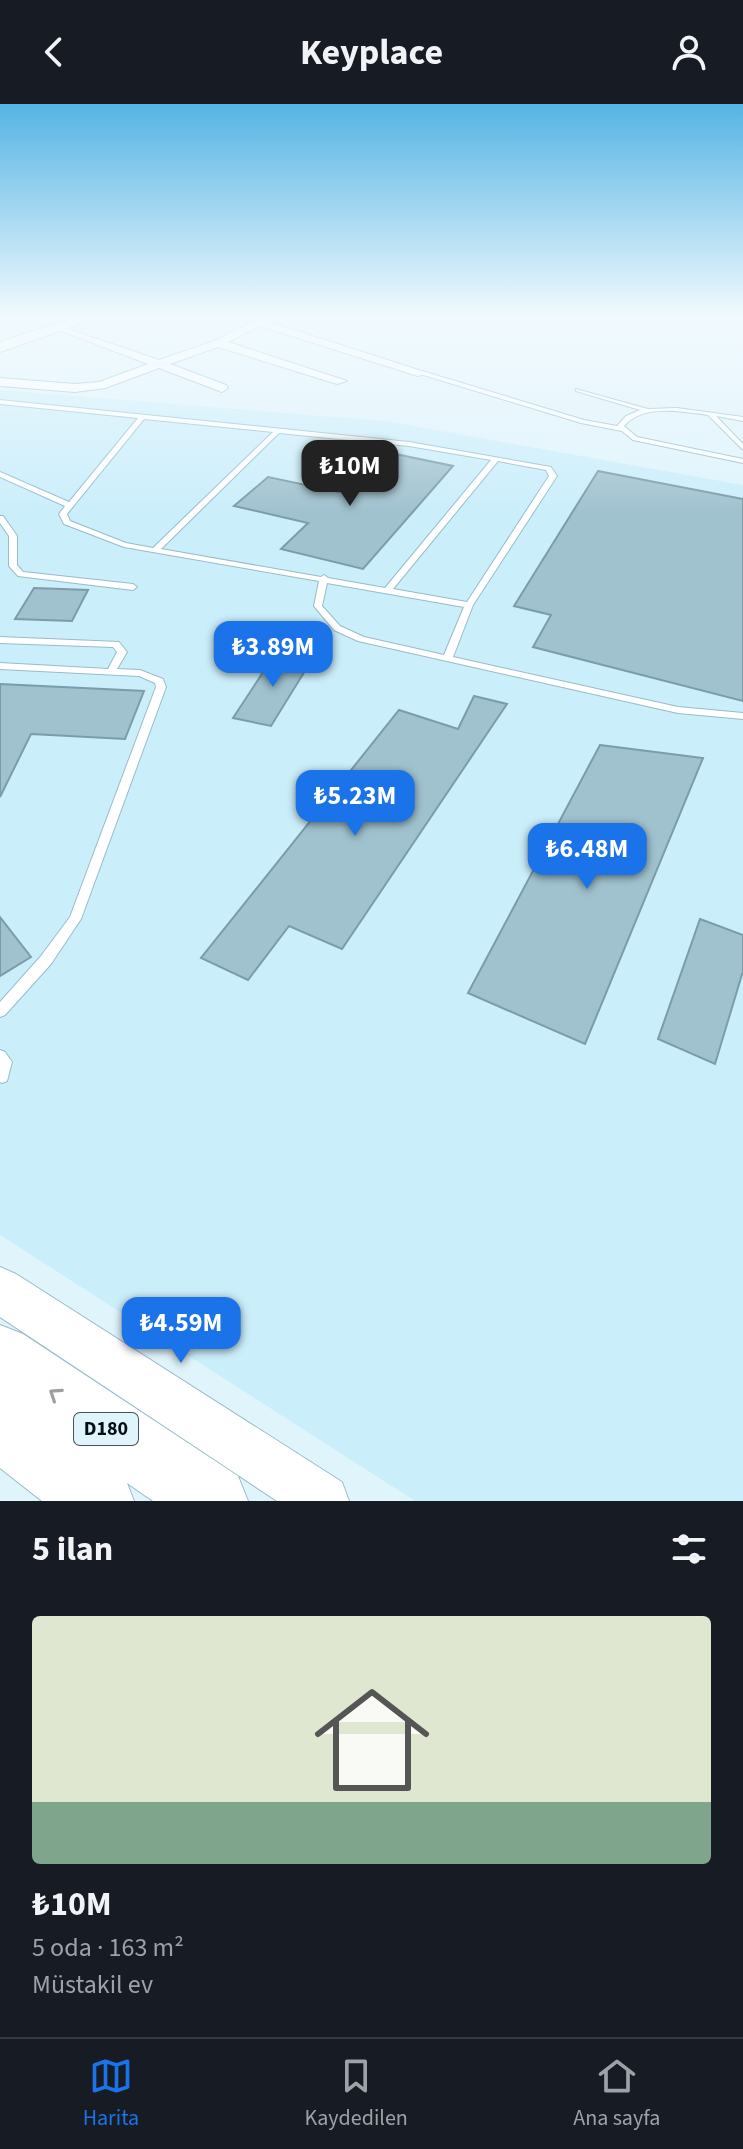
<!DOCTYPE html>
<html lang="tr">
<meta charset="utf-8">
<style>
body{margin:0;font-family:"Source Sans 3",sans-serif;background:#20242c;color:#f1f3f6;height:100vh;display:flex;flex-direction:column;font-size:30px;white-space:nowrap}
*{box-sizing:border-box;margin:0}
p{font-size:26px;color:#9ea1a6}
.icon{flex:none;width:44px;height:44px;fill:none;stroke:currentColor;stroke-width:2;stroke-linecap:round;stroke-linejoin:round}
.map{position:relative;height:1397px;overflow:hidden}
.panel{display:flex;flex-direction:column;background:#171b24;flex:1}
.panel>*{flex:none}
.price{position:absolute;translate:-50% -68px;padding:0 18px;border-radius:16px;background:#1a73e8;color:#fff;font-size:26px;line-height:52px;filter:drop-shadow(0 2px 4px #0008)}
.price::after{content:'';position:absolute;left:50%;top:48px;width:24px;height:18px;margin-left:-12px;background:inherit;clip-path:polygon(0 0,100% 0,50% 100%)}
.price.current{background:#222;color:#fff}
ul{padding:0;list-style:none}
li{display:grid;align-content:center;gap:16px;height:424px;padding:0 32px}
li+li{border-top:2px solid #363941}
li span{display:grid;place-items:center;height:248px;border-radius:8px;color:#555}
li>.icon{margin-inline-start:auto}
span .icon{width:144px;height:144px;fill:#fffc;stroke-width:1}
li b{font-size:34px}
h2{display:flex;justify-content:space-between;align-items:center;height:96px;padding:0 32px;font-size:34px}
header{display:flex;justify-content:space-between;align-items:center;height:104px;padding:0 32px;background:#171b24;font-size:36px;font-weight:700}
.menu{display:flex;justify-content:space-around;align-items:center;height:112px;border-top:2px solid #363941;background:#171b24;font-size:22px;color:#9ea1a6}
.menu a{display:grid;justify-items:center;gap:4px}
.menu .current{color:#1a73e8}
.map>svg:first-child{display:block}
.built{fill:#cbeefb}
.building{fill:#a0c2cf;stroke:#7b9ca8;stroke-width:2}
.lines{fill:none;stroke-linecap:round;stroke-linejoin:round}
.lane-casing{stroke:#99bbc7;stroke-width:2}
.street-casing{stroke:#99bbc7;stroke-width:2}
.secondary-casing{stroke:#99bbc7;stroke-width:2}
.highway-casing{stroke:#99bbc7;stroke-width:2}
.lane{fill:#fff;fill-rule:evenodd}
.street{fill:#fff;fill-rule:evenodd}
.secondary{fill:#fff;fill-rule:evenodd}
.highway{fill:#fff;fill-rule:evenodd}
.oneway{stroke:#9a9fa0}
.labels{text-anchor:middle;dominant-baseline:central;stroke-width:6;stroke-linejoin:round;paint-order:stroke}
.shield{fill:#e0f4fc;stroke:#455358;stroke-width:2}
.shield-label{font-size:20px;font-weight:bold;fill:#030e12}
</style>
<header><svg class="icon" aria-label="back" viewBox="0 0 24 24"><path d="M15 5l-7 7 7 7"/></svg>Keyplace<svg class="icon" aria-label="person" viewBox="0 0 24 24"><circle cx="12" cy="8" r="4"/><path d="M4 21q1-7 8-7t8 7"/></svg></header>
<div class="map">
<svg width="743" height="1397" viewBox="0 0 743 1397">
<rect width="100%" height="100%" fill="#e0f4fc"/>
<path class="built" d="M0,286L385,317L743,381V1397H415L0,1131Z"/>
<g class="building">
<path d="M381,347L453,362L363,465L281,445L308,419L234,402L268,373L339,388Z"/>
<path d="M598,367L743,395V597L533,543L551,511L514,502Z"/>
<path d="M34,484L88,486L72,517L15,515Z"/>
<path d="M277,547L313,554L271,622L233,614Z"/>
<path d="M0,580L144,587L125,635L31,630L0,693Z"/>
<path d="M474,592L507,600L342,845L289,822L248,876L201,854L399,606L458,625Z"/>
<path d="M600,641L703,654L585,940L468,889Z"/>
<path d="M0,813L31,853L0,872Z"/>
<path d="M700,815L743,831V867L715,960L658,935Z"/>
</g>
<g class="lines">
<defs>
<g id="lane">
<path d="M422,267L584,316L617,322L626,312L640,306L576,287V285L648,305L677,304L743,313V317L716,312L743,340V346L708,311C681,307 643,300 624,322L637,333L743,355V359L633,336L622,327L581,319L420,270L419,269Z"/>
<path d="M0,296L409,338L551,363L557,372L473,501L453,553L678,603L743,609V615L678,609L358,537L334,526L314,502L319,477L124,443L64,420L59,410L65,402L0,373V368L69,398L138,314L0,300ZM144,315L273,328L153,444L126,439L70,417L67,410ZM279,329L409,342L491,356L385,484L328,474L324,471L321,473L161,445ZM498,357L546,366L549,372L467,498L393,485ZM327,479L464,503L444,551L364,533L340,522L322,502Z"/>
<path d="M0,412H3L17,432V461L23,468L133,480L137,483L133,486L18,472L9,462V432L0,419Z"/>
<path d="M0,533L119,538L127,548L117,565L140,566L163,575L166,583L81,815L51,860L5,911L0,913V898L41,852L70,813L156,583L155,579L139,572L0,565V559L108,565L117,548L113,543L0,539Z"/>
<path d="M0,946L5,948L12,958L7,977L2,979L0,978Z"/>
</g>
<path id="street" d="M264,212H278L269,218L428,269L418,272L260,222L228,238L347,277L337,280L218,243L170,260L226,281L228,284L222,288L159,264L105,284L75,288L0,282V274L75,280L99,278L148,260L56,225V221L159,256L214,237Z"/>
<g id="secondary">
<path d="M79,212H102L0,248V238Z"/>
<path d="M0,1163L16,1170L342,1378L349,1397H277L0,1213Z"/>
</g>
<path id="highway" d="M0,1221L23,1230L238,1372L248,1397H153L127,1379L134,1397H42L0,1364Z"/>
</defs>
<use href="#lane" class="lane-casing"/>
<use href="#street" class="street-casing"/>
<use href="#secondary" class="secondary-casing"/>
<use href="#highway" class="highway-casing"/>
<use href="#lane" class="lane"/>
<use href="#street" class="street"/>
<use href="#secondary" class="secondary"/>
<use href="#highway" class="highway"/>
</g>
<defs><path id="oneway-chevron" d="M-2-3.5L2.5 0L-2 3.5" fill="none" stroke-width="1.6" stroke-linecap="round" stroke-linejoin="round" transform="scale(2)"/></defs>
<use class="oneway" href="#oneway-chevron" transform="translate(55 1290) rotate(-146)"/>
<linearGradient id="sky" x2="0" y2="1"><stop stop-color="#55b4e4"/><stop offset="0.52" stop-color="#f1fafe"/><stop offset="1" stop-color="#f1fafe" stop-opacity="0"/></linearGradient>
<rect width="743" height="408" fill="url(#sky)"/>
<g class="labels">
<rect class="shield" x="74" y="1309" width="64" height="32" rx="6"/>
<g class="shield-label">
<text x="106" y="1325">D180</text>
</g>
</g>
</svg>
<b class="price current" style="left:350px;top:404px">₺10M</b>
<b class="price" style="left:273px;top:585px">₺3.89M</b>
<b class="price" style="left:355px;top:734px">₺5.23M</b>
<b class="price" style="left:587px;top:787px">₺6.48M</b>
<b class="price" style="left:181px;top:1261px">₺4.59M</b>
</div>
<section class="panel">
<h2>5 ilan<svg class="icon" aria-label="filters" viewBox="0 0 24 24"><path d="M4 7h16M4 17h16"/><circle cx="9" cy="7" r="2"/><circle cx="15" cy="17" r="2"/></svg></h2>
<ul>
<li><span style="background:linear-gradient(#dfe7d0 75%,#7fa58c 0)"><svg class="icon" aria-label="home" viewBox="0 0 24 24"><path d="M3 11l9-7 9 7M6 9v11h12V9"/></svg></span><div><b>₺10M</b><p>5 oda · 163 m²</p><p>Müstakil ev</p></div></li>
</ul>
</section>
<nav class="menu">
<a class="current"><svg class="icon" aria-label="map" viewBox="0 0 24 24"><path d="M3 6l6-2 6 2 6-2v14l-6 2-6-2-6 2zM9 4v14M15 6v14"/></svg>Harita</a>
<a><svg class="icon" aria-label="saved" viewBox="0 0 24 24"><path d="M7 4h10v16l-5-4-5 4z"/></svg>Kaydedilen</a>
<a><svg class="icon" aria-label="home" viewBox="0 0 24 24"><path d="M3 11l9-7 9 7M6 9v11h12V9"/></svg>Ana sayfa</a>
</nav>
